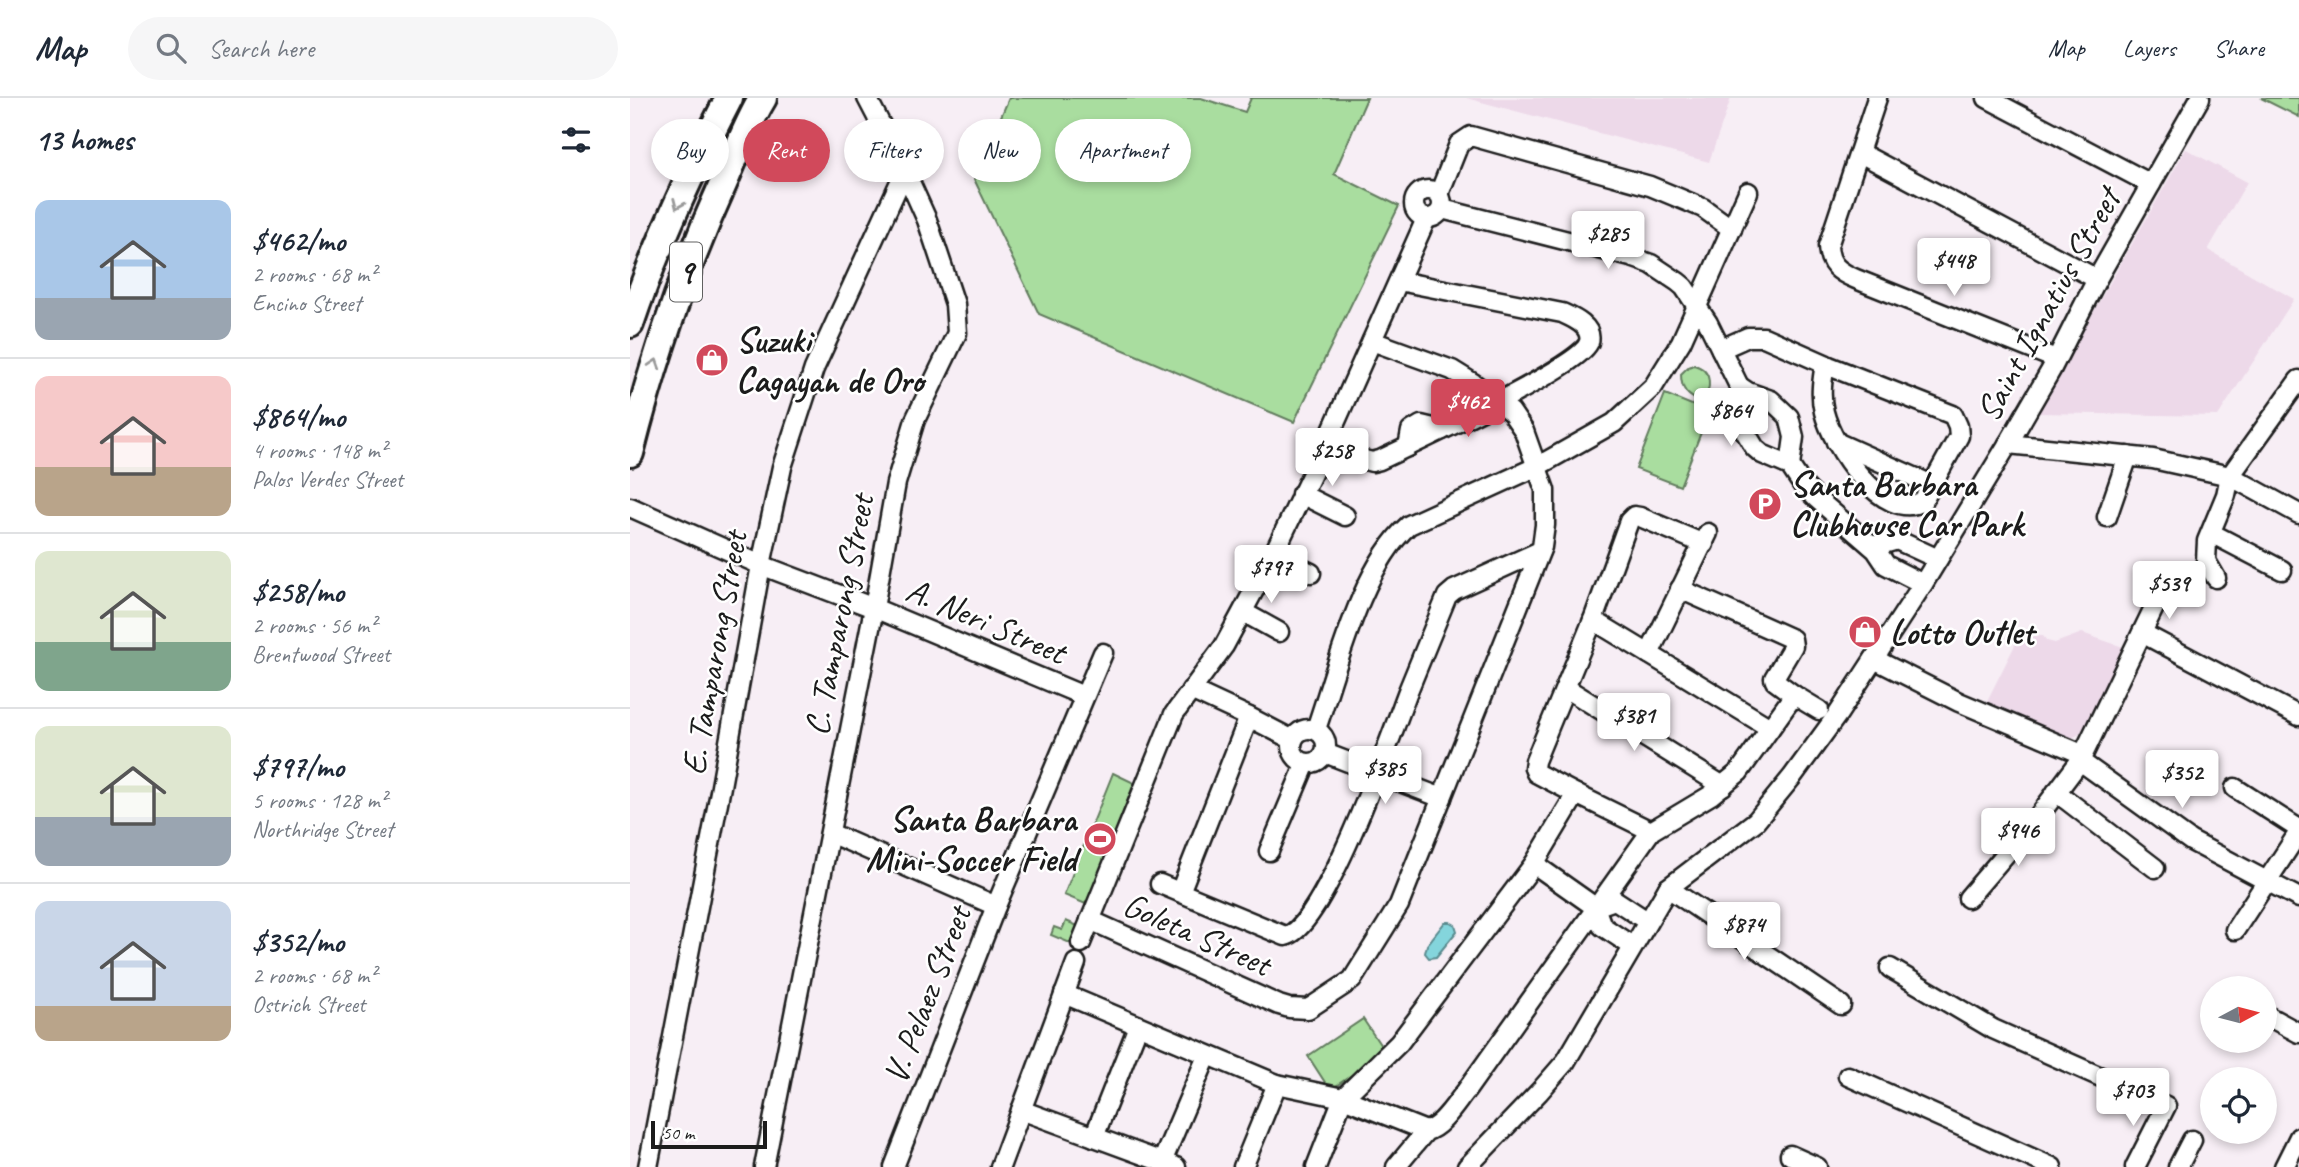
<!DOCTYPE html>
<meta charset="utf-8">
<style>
body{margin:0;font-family:Caveat,sans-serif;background:#f6f6f7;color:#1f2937;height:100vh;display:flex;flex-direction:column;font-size:26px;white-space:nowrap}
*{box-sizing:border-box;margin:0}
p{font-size:23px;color:#747a83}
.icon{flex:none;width:38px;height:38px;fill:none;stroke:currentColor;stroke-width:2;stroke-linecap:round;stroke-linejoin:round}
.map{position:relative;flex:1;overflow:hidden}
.panel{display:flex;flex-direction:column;background:#fff;width:630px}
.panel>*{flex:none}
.hud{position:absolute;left:21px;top:21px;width:665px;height:63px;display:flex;gap:14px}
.needle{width:46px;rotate:83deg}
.controls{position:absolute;left:1570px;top:878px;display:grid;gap:14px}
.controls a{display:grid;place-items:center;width:77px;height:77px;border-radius:50%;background:#fff;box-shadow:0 4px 10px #0003;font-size:35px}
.scale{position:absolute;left:21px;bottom:18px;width:116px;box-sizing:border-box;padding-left:7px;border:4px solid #1c1c1c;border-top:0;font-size:19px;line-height:24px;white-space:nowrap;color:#1c1c1c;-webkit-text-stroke:5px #fff;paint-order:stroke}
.price{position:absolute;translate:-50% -60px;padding:0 16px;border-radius:7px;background:#fff;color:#222;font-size:23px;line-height:46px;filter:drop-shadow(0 2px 4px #0008)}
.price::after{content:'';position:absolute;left:50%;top:42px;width:21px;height:16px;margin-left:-10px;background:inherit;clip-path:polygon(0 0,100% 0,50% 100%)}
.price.current{background:#d1495b;color:#fff}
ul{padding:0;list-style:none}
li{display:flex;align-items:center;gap:21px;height:175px;padding:0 35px}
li+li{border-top:2px solid #e0e1e3}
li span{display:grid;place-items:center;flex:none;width:196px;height:140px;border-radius:14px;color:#555}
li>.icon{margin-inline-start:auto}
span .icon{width:84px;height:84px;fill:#fffc;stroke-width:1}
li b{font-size:30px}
h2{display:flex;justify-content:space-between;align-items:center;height:84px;padding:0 35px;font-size:30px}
.pill{padding:0 24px;border-radius:32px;background:#fff;box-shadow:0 4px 10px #0003;font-size:24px;line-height:63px}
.pill.current{background:#d1495b;color:#fff}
header{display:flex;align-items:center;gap:42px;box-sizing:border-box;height:98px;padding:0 35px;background:#fff;border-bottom:2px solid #e0e1e3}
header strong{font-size:33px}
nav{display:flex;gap:38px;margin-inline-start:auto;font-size:24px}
.search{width:490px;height:63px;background:#f6f6f7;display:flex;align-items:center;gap:18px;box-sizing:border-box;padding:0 24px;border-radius:38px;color:#747a83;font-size:26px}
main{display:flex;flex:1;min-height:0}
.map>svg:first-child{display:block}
.built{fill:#edd9e9}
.green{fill:#a9dd9f;stroke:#627c5e;stroke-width:2}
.water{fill:#84d5dc;stroke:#5a8b8f;stroke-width:2}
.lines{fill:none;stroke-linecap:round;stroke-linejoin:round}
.minor-casing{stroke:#1c1c1c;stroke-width:23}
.highway-casing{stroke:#1c1c1c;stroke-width:32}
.minor{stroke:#fff;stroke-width:18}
.highway{stroke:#fff;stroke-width:26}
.oneway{stroke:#999}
.labels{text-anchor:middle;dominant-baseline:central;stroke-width:5;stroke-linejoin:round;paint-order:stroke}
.shield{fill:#fff;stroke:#606060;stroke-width:2}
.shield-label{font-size:33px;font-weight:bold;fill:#1c1c1c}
.street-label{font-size:35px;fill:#1c1c1c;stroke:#fff}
.poi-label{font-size:35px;font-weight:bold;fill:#1c1c1c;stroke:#fff;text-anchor:start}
</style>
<header>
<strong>Map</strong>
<div class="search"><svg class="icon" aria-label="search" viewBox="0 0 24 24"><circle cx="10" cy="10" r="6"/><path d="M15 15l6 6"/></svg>Search here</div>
<nav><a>Map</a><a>Layers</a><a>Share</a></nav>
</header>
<main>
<section class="panel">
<h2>13 homes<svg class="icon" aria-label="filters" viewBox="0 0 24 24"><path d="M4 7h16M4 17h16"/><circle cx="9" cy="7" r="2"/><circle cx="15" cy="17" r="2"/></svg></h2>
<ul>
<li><span style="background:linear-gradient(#a9c7e8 70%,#9aa5b1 0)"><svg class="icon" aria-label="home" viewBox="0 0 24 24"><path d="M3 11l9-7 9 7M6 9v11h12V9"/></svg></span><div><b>$462/mo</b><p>2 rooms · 68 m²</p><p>Encino Street</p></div></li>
<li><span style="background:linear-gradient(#f6c9c9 65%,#b9a48a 0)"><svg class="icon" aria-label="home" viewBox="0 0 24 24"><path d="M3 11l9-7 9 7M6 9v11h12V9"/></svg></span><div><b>$864/mo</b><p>4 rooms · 148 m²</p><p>Palos Verdes Street</p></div></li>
<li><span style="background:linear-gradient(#dfe7d0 65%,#7fa58c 0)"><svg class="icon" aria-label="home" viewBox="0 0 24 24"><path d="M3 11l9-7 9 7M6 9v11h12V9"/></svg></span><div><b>$258/mo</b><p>2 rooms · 56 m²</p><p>Brentwood Street</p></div></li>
<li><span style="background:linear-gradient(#dfe7d0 65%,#9aa5b1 0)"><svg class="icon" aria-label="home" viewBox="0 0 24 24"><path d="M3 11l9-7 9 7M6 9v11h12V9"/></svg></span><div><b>$797/mo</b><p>5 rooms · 128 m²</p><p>Northridge Street</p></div></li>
<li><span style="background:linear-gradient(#c9d6e8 75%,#b9a48a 0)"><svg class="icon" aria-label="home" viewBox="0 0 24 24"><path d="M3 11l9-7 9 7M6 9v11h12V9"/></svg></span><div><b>$352/mo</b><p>2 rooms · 68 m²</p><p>Ostrich Street</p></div></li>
</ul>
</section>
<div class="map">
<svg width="1669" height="1069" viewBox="0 0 1669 1069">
<rect width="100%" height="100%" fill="#f7eef5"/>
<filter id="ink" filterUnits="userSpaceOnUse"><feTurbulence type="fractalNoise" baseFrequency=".0143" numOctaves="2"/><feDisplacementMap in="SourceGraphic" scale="14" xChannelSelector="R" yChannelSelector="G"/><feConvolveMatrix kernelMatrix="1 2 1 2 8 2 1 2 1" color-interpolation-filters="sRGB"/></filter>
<g filter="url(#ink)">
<g class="built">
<path d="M836,0H1101L1079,64Z"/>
<path d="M1556,51L1617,84L1578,152L1664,201L1588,318L1406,315Z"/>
<path d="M1452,535L1493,549L1455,633L1442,640L1426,642L1351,615L1388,541L1400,538H1413L1417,543L1425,545Z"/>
</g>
<g class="green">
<path d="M379,0H571L615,14L621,0H737L704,76L769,108L664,324L409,216L344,81Z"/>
<path d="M1631,0H1669V19Z"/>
<path d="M1064,267C1083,272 1082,291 1072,305C1058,298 1051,293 1051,276L1058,269Z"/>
<path d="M1035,296L1079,314L1050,388L1006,371Z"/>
<path d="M483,675L504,685L458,807L434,797Z"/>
<path d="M436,823L448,828L440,845L421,837L424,829L432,832Z"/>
<path d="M733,921L755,954L700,992L678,958Z"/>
</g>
<path class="water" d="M815,824H820L825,827L827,833L806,859L799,860L795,855L797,847Z"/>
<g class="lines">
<defs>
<g id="minor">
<path d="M1247,0L1198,148C1199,167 1209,174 1226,181L1426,261"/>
<path d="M1357,0L1521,86"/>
<path d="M1230,55L1467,181"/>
<circle cx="798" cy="106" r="14"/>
<path d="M809,96L829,46L841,38L1020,88L1073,110L1102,131"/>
<path d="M812,111L1001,159L1021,166L1048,184L1054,189L1078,225L1109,288L1111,327L1125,350L1132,356L1160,368L1172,386L1186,400L1246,452L1256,467L1293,486"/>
<path d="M1091,251L1118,239H1134L1195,266L1199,268L1323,317L1328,328L1329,338L1293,403C1253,426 1202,347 1194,314C1190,298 1192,283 1195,266"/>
<path d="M1109,288L1118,294L1141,302L1159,319L1164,339L1160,368"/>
<path d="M1206,344L1302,387"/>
<path d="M1378,346L1523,361L1600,378L1669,282"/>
<path d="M778,349L781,333L791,327L812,332"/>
<path d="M693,351L742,364L750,362C781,347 952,268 959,244C963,228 943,220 932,215L769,183"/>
<path d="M671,396L715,418"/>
<path d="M0,409L131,467L244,510L454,598"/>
<path d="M1477,419L1498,358"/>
<path d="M1078,435L1019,556L1140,630"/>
<path d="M1581,435L1652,472"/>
<path d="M1241,447H1250L1267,442L1308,461"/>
<path d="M643,457L681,475"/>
<path d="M1586,480L1576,463L1577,443L1596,397L1600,378L1669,416"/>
<path d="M613,514L649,534"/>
<path d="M963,522L1019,556"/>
<path d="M1512,535L1669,618"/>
<path d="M1244,561L1329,604L1452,656"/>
<path d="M936,590L1093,688"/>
<path d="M561,592L619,619L663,642"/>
<path d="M1164,597L1189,612"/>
<circle cx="679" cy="648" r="17"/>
<path d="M686,631C707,571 731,469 779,427L908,368L984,325L1023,289L1051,244L1118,94"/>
<path d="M695,655L812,700"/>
<path d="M1450,663L1561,743L1669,800"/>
<path d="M1605,690L1669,731"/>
<path d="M1426,694L1525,770"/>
<path d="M946,696L1021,733"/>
<path d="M200,735L366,808"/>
<path d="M639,753L676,665"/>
<path d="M904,766L965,809L972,828L1002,848"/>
<path d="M530,786L655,838C693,833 763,632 778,593C791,561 804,530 817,498L824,492L910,453"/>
<path d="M1038,790L1211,907"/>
<path d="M550,794L619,619"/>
<path d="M1338,800L1410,716L1450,663L1532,493"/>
<path d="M965,809L985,802L1017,823"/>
<path d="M460,822L649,907L659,910L678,911L722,882L769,807L912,449L915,427V392L894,333L881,314L843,285L822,272L742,243"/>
<path d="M1605,832L1669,734"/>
<path d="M451,845L544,616L594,548L643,457L690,359L796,121"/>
<path d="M1260,870L1363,931L1536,1008L1505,1069"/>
<path d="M434,896L647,986L713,1000L769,945L904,766L946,696L906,675L904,670L905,663L963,522L999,423L1004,418L1010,419L1074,446"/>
<path d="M1634,916L1669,935"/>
<path d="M1218,978L1422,1069"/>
<path d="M391,1012L546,1069"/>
<path d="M464,1039L508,928"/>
<path d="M1160,1057L1187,1069"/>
<path d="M532,1064L577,958"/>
<path d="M18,1069L90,694L131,467L152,369L184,271L275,73"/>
<path d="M134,1069L244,510L266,385L285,322L327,235L325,206L297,122L275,73L237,0"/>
<path d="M264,1069L366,808L473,555"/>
<path d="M370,1069L446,865"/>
<path d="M613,1069L647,986"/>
<path d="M686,1069L713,1000L796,1033"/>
<path d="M766,1069L796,1033C812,1029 826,1005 836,993L1021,733L1081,697L1109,674L1164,597L1145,583L1144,580L1163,548L1162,541L1050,491"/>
<path d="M837,1069L909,994L936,963L1038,790L1126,723L1162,679L1208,616L1293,486L1378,346L1421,272L1467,181L1570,0"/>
<path d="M1548,1069L1562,1042"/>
<path d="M1654,1069L1669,1039"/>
</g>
<g id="highway">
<path d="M0,226C26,148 61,73 99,0"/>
<path d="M0,355C24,260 56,167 97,77C108,52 118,24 133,0"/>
</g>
</defs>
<use href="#minor" class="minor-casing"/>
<use href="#highway" class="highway-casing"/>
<use href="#minor" class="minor"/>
<use href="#highway" class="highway"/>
</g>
<defs><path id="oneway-chevron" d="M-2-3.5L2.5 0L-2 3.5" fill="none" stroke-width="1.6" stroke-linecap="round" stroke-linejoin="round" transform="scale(1.75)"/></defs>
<g class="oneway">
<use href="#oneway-chevron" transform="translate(48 106) rotate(113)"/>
<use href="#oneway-chevron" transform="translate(25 266) rotate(-72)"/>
</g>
</g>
<defs>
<symbol id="shop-disc" viewBox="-11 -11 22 22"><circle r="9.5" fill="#d1495b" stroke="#fff"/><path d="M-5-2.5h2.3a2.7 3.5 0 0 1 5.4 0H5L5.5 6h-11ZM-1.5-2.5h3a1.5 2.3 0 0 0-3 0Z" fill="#fff"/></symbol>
<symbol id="parking-disc" viewBox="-11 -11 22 22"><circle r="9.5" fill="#d1495b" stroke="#fff"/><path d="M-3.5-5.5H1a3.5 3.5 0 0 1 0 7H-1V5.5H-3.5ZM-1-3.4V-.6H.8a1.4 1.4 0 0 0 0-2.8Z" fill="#fff"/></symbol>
<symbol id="stadium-disc" viewBox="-11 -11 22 22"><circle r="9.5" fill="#d1495b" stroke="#fff"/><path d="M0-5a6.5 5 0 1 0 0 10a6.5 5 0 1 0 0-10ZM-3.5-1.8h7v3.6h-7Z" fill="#fff"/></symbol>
</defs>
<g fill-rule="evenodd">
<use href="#shop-disc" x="63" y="243" width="38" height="38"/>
<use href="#parking-disc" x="1116" y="387" width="38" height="38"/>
<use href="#shop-disc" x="1216" y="515" width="38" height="38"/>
<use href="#stadium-disc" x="451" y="722" width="38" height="38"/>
</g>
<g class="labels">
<rect class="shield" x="40" y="144.5" width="32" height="59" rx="5"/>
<g class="shield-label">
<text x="56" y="174">9</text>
</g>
<g class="street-label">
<text transform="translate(1418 207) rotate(-61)">Saint Ignatius Street</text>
<text transform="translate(209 517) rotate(-79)">C. Tamparong Street</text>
<text transform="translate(356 523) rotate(23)">A. Neri Street</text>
<text transform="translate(84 555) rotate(-80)">E. Tamparong Street</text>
<text transform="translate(567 836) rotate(24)">Goleta Street</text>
<text transform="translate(297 897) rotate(-69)">V. Pelaez Street</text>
</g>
<g class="poi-label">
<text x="106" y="242">Suzuki<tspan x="106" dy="40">Cagayan de Oro</tspan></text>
<text x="1160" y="386">Santa Barbara<tspan x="1160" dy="40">Clubhouse Car Park</tspan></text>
<text x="1260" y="534">Lotto Outlet</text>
<text x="446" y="721" text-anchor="end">Santa Barbara<tspan x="446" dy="40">Mini-Soccer Field</tspan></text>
</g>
</g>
</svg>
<div class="controls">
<a><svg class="needle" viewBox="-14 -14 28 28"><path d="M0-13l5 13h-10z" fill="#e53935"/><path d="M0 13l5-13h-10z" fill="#747a83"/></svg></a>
<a><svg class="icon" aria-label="locate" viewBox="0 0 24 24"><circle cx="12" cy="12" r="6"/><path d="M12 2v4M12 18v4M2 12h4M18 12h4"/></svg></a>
</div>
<div class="scale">50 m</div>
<b class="price" style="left:978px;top:173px">$285</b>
<b class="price" style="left:1324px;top:200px">$448</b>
<b class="price current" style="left:838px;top:341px">$462</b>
<b class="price" style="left:1101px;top:350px">$864</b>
<b class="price" style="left:702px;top:390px">$258</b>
<b class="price" style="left:641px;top:507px">$797</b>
<b class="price" style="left:1539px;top:523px">$539</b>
<b class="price" style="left:1004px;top:655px">$381</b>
<b class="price" style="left:755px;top:708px">$385</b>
<b class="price" style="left:1552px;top:712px">$352</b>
<b class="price" style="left:1388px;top:770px">$946</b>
<b class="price" style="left:1114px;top:864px">$874</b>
<b class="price" style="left:1503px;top:1030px">$703</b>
<div class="hud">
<a class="pill">Buy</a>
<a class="pill current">Rent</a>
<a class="pill">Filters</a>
<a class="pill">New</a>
<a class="pill">Apartment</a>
</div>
</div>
</main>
